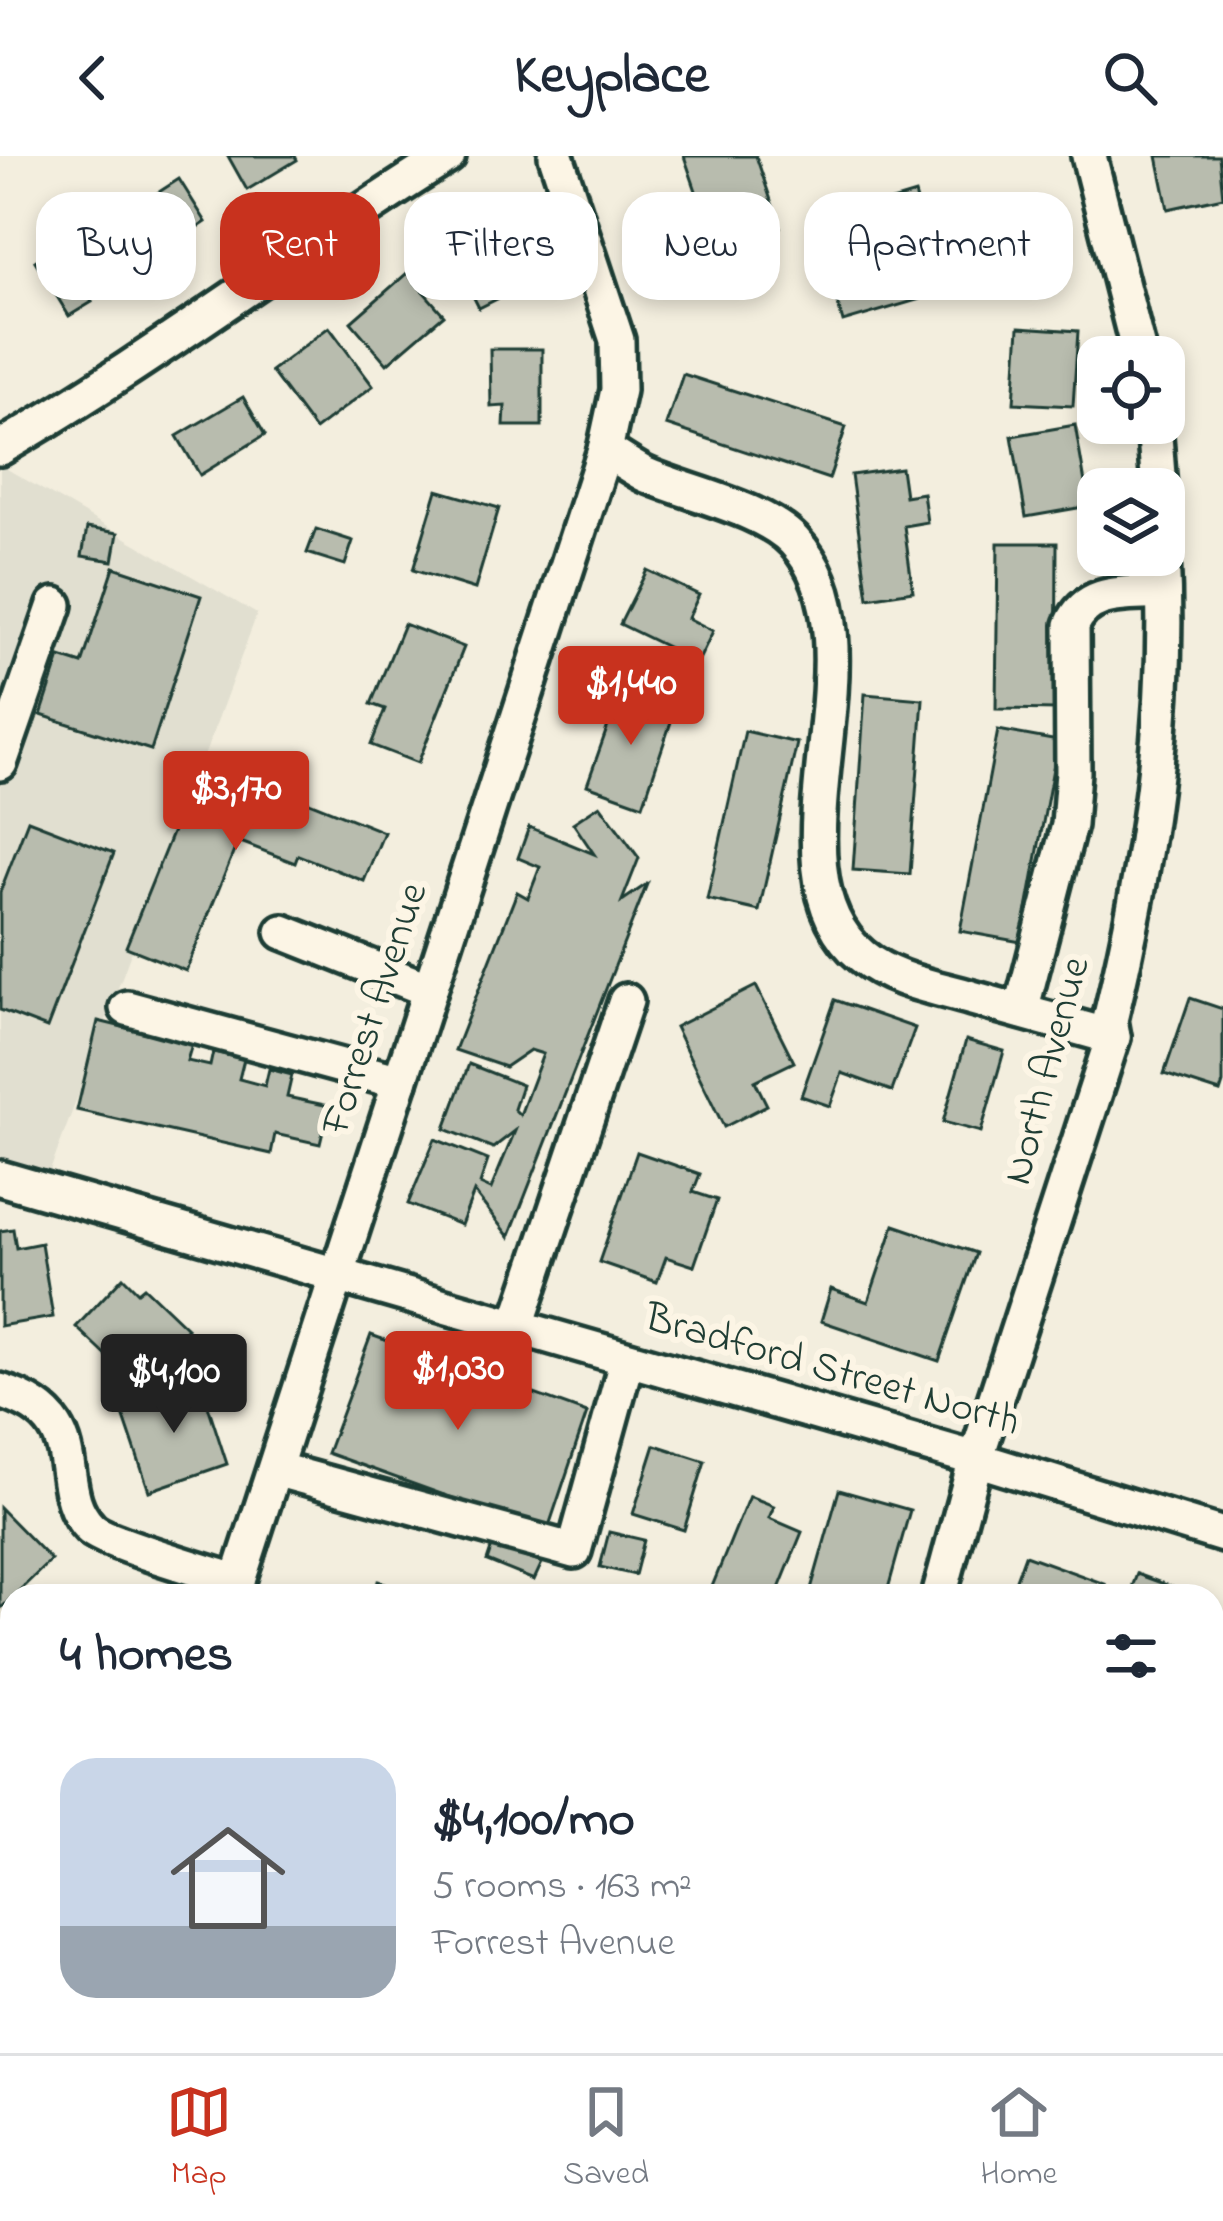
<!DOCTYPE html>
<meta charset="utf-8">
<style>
body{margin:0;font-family:"Indie Flower",sans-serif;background:#f6f6f7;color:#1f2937;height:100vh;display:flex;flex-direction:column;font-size:45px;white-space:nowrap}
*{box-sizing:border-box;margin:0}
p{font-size:39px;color:#747a83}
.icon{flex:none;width:66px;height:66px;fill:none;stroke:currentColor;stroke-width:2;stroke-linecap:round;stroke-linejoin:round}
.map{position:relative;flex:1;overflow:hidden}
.side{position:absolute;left:0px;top:1428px;width:1224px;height:471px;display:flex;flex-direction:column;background:#fff;border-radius:36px 36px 0 0;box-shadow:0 6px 18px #0003}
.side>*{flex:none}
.hud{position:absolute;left:36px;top:36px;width:1152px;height:108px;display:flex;gap:24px}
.controls{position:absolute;left:1077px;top:180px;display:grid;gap:24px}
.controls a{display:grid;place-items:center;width:108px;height:108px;border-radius:24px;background:#fff;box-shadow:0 6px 18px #0003;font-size:60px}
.price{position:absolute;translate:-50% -102px;padding:0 27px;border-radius:12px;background:#c8321e;color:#fff;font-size:39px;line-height:78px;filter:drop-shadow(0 3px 6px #0008)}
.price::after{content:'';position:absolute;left:50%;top:72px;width:36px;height:27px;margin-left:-18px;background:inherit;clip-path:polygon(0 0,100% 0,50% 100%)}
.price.current{background:#222;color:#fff}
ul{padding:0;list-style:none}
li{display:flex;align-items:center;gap:36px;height:300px;padding:0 60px}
li span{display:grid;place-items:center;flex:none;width:336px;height:240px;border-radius:36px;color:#555}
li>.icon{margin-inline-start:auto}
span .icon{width:144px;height:144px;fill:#fffc;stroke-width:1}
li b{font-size:51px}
h2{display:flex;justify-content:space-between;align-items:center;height:144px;padding:0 60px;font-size:51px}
.chip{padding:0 42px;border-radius:36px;background:#fff;box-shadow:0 6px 18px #0003;font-size:42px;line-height:108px}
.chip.current{background:#c8321e;color:#fff}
header{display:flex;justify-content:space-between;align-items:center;height:156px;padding:0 60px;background:#fff;font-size:54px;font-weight:800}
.tabs{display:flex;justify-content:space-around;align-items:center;height:168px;border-top:3px solid #e0e1e3;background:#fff;font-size:33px;color:#747a83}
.tabs a{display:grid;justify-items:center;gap:6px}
.tabs .current{color:#c8321e}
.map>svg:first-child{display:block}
.built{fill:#e1dfd0}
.building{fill:#b8bcae;stroke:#1f3d34;stroke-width:3}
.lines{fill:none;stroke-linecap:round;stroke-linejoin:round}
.minor-casing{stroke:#1f3d34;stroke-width:42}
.minor{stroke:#fcf5e5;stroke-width:33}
.labels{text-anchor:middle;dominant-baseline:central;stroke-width:12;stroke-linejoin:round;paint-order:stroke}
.street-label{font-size:42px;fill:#1f3d34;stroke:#fcf5e5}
</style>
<header><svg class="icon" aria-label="back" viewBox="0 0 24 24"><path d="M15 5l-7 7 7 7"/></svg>Keyplace<svg class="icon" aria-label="search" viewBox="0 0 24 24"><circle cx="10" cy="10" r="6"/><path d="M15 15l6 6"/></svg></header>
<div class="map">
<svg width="1223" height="1897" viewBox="0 0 1223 1897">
<rect width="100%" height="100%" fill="#f3eede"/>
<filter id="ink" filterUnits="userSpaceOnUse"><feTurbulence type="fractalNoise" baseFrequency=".00833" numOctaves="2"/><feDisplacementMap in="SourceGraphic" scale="24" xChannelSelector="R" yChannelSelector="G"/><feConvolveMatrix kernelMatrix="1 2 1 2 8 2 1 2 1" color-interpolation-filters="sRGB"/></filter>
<g filter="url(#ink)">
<path class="built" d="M0,309L257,458L40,1042L0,1029Z"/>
<g class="building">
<path d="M228,0H295L297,4L247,34Z"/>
<path d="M684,0H756L780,71L716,93Z"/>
<path d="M1157,0H1219L1223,41L1168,53Z"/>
<path d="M179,23L206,66L154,101L125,58Z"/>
<path d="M915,38L944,136L843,166L815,68Z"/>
<path d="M1050,54L1059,127L1010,133L1000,60Z"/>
<path d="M523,67L553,124L517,143L513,135L479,152L448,90L487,71L493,83Z"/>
<path d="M76,79L105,126L87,138L92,146L69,160L35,105Z"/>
<path d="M407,117L444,159L387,208L351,166Z"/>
<path d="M329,171L373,230L315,274L271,215Z"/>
<path d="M1019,171L1078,175L1073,250L1014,247Z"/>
<path d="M490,193H542V270H504L505,250L491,251Z"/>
<path d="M683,218L846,271L829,323L666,269Z"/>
<path d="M243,241L265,279L200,319L177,280Z"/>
<path d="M1075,269L1089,350L1026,361L1012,280Z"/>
<path d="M901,312L905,340L923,337L927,366L904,370L913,435L868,442L851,319Z"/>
<path d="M437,334L499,352L475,433L413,414Z"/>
<path d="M87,372L118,377L113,405L82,400Z"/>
<path d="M316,373L353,385L345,409L307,397Z"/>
<path d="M998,387H1057L1056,554L996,553Z"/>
<path d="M114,411L201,440L151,594L41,559L60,501L82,508Z"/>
<path d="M647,414L699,439L688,462L713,475L698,506L620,468Z"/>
<path d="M404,468L464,491L418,607L371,589L385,553L371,548Z"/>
<path d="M620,536L675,554L643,649L587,629Z"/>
<path d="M865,538L923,543L910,718L853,714Z"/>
<path d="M998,574L1058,585L1021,786L960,775Z"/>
<path d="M745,575L797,587L759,755L707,743Z"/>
<path d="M202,603L384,676L364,725L298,699L295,707L238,685L186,815L126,791Z"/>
<path d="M600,649L639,702L622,745L647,728L509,1081L474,1036L461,1069L408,1048L435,983L488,1004L480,1028L491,1033L515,975L493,992L445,973L469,908L522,929L514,953L520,959L543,898L530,894L505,911L455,894L517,736L528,742L540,711L518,702L529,671L594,698L573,667Z"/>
<path d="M28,664L114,697L47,872L0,854V736Z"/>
<path d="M756,830L794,906L755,925L767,949L724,971L675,871Z"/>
<path d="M1190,842L1223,853V927L1220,936L1164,918Z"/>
<path d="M835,844L915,872L892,935L842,917L830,950L801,940Z"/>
<path d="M98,865L192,888L187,905L210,910L213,896L244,903L239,923L265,930L269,913L292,919L287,941L329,950L320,988L275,978L271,998L77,954Z"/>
<path d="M966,884L1004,895L981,976L943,966Z"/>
<path d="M637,996L700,1018L693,1036L717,1044L694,1110L666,1101L657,1126L599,1106Z"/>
<path d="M894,1069L976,1097L939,1205L821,1165L831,1133L868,1146Z"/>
<path d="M13,1073L16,1092L41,1087L53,1161L0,1170V1075Z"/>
<path d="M123,1121L138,1136L144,1131L187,1172L135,1227L76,1171Z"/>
<path d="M371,1179L587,1257L547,1376L327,1297Z"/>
<path d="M200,1225L227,1308L149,1335L121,1252Z"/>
<path d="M655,1289L705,1305L684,1374L633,1358Z"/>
<path d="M839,1334L910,1354L886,1440H809Z"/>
<path d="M749,1340L774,1350L769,1362L802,1376L776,1440L755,1434L753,1440H715L709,1438Z"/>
<path d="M0,1352L51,1404L0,1453Z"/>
<path d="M609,1376L644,1384L635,1419L600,1411Z"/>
<path d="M492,1390L542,1407L534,1424L487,1405Z"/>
<path d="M1025,1399L1105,1428L1100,1440H1010Z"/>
<path d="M1137,1418L1194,1439L1193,1440L1129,1439Z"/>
<path d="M378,1425L431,1440H374Z"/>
<path d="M1212,1540L1223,1544V1559L1214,1588Z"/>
<path d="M0,1581L12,1584V1651L0,1647Z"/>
<path d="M0,1693L12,1698V1743L0,1739Z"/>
<path d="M0,1757L12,1763L11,1834L0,1829Z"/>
<path d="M210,1887H288L284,1897H206Z"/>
<path d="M905,1887H957L951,1897H921Z"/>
</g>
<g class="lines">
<defs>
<g id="minor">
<path d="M1089,0L1140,201"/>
<path d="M1154,267L1159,333"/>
<path d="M0,292C154,203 296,94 448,0"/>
<path d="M605,294C618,302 631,311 644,318C686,337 763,352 794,385C891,488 755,713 862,800C892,825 935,831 972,842C1019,855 1066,868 1113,881"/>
<path d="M0,607L55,449"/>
<path d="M283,776L429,834"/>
<path d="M127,852L400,926"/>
<path d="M1021,855L1069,669L1073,616L1072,469C1088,432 1127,439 1163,436"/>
<path d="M0,1022L976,1303L1223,1379"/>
<path d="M516,1172L626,845"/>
<path d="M0,1235C97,1264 48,1329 90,1372C103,1386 212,1417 238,1426"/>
<path d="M275,1313L574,1395L627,1203"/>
<path d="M233,1440L605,294L618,234L617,184L556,0"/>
<path d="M939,1440L976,1303L1113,881L1110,864C1147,711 1171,557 1162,399"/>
<path d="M0,1514L12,1517"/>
<path d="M80,1897L83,1887"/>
<path d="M808,1897L811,1887"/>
</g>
</defs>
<use href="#minor" class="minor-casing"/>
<use href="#minor" class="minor"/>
</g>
</g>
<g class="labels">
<g class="street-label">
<text transform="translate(376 853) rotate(-72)">Forrest Avenue</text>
<text transform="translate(1048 915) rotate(-75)">North Avenue</text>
<text transform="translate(832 1215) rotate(16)">Bradford Street North</text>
</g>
</g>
</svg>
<div class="controls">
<a><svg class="icon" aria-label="locate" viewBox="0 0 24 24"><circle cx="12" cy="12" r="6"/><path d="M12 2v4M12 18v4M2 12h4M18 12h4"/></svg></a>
<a><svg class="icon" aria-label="layers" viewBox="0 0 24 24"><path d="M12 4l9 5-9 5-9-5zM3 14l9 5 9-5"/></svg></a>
</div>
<b class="price" style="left:631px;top:592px">$1,440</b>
<b class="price" style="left:236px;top:697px">$3,170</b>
<b class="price" style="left:458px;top:1277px">$1,030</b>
<b class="price current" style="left:174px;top:1280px">$4,100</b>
<div class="hud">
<a class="chip">Buy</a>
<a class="chip current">Rent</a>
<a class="chip">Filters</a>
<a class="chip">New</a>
<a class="chip">Apartment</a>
</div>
<section class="side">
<h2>4 homes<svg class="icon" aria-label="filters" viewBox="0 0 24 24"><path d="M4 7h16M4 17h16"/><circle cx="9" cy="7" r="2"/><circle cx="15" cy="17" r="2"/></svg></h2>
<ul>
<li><span style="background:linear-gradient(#c9d6e8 70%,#9aa5b1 0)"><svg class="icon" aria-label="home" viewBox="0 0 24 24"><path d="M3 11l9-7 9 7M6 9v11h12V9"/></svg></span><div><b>$4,100/mo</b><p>5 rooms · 163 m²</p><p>Forrest Avenue</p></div></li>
</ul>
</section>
</div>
<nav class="tabs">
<a class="current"><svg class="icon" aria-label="map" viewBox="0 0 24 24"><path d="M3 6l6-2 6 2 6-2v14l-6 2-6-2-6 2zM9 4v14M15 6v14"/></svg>Map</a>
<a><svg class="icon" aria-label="saved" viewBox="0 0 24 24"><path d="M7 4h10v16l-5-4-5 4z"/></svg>Saved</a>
<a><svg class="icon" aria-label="home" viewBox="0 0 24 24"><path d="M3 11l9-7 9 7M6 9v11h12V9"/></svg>Home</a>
</nav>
